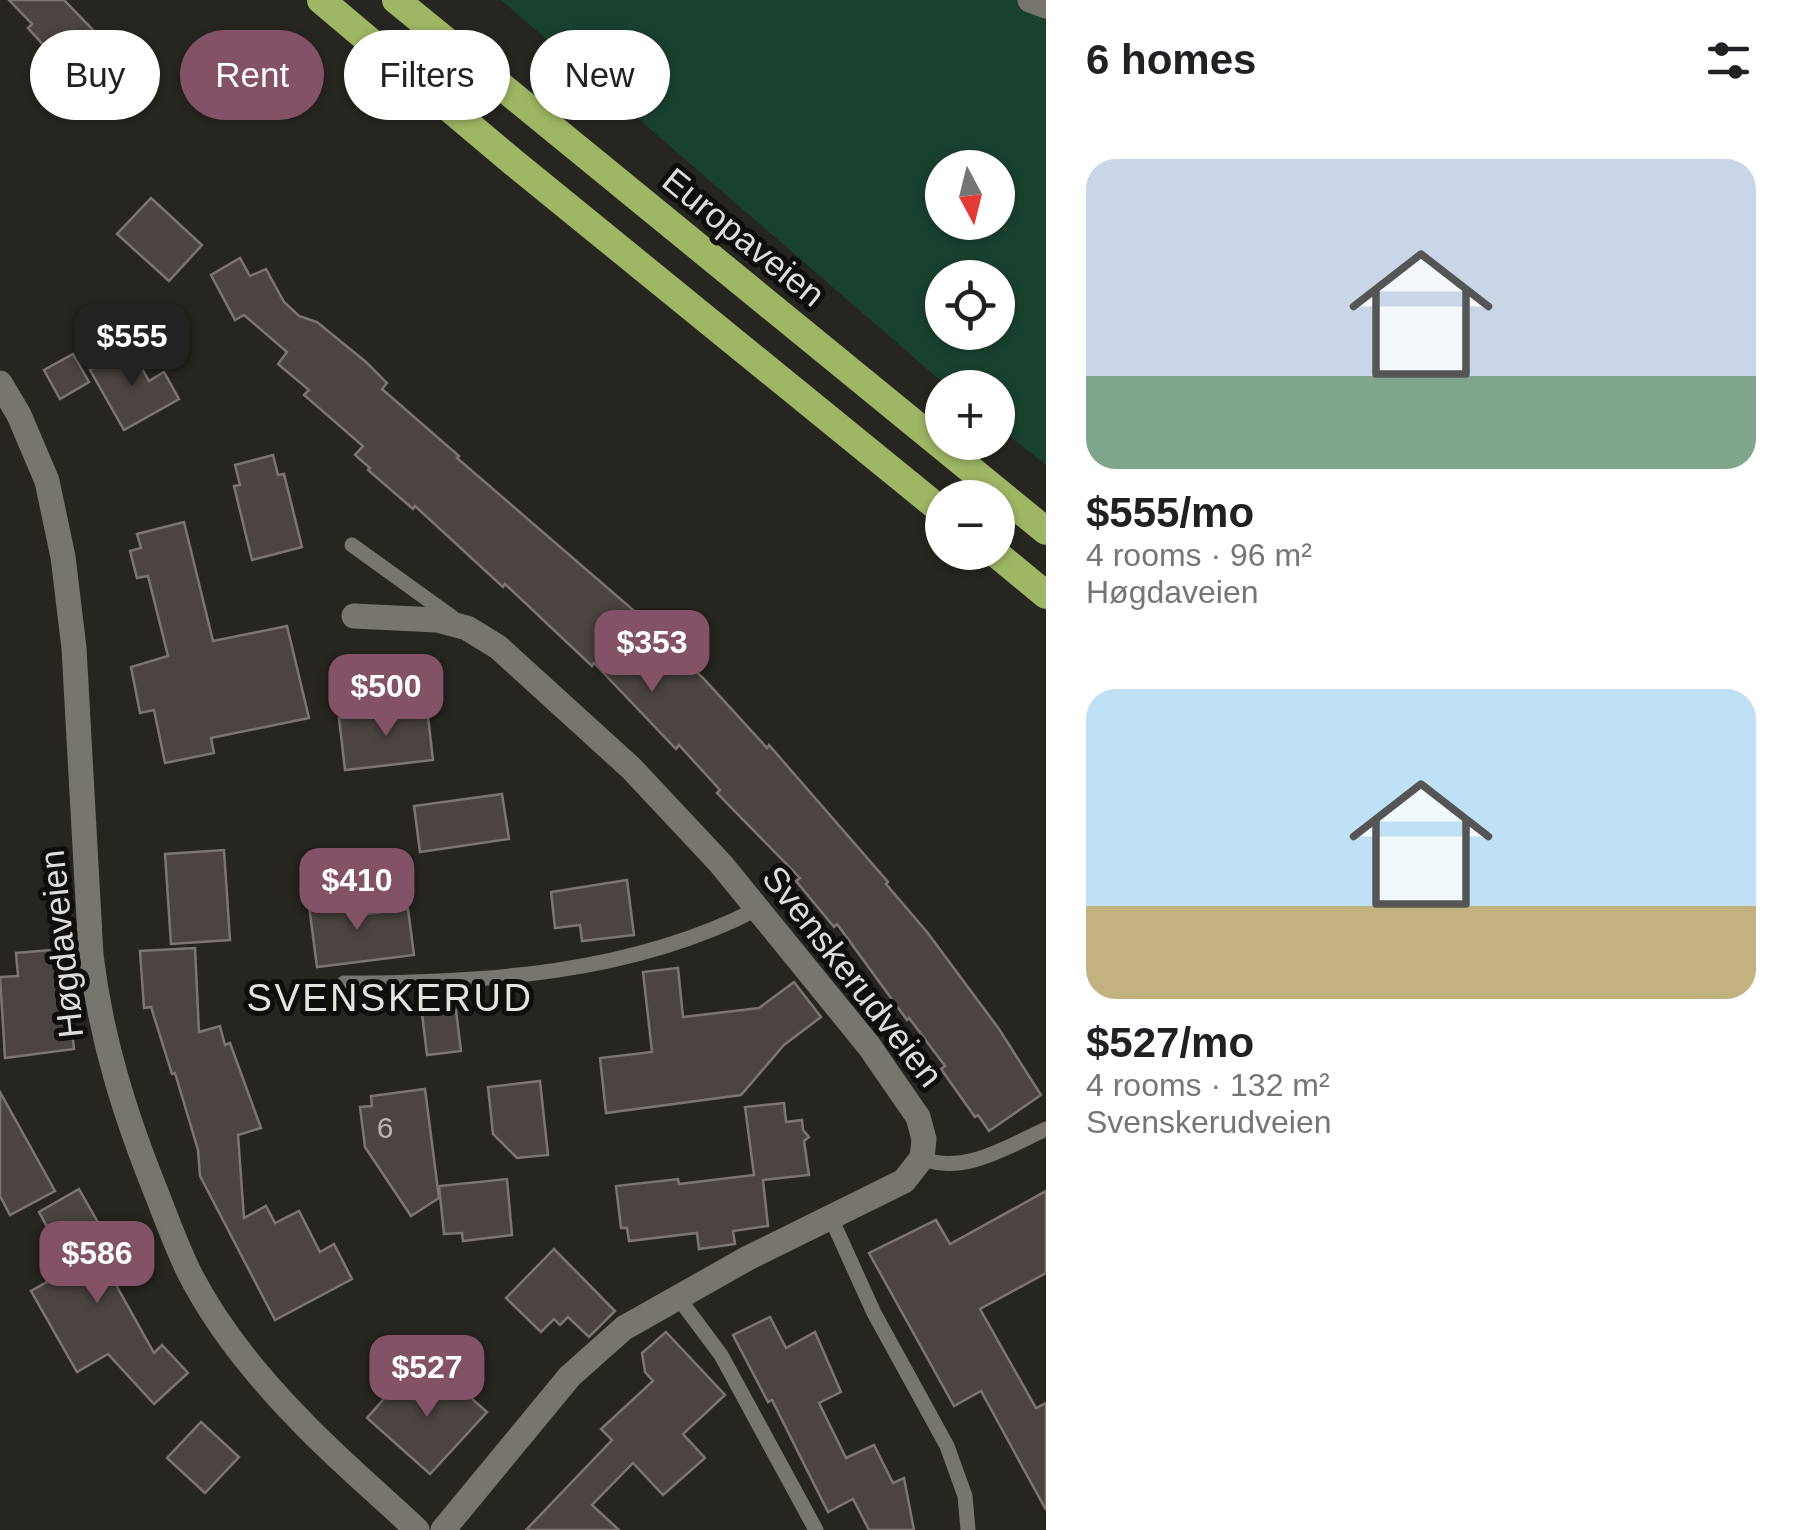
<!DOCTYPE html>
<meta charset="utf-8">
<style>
body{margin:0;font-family:Helvetica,sans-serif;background:#f6f6f6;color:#202124;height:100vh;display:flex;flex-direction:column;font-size:38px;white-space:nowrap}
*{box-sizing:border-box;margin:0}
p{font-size:32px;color:#757577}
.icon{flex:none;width:55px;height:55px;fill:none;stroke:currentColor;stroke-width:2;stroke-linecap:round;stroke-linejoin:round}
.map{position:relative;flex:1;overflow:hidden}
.details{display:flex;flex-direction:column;background:#fff;width:750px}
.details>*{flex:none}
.hud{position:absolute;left:30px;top:30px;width:865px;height:90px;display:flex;gap:20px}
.needle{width:65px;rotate:173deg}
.buttons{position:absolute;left:925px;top:150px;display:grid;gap:20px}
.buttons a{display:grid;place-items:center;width:90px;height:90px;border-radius:50%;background:#fff;box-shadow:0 2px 8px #0004;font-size:50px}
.price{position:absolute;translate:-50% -85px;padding:0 22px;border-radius:20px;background:#845267;color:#fff;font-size:32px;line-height:65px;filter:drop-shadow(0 2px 5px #0008)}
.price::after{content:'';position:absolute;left:50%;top:60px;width:30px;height:22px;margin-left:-15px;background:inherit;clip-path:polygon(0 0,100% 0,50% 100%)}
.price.selected{background:#222;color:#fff}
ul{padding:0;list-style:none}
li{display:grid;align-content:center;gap:20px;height:530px;padding:0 40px}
li span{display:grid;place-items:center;height:310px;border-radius:30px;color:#555}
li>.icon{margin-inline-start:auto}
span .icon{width:180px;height:180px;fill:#fffc;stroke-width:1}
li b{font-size:42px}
h2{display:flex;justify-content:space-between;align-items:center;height:120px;padding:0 40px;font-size:42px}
.pill{padding:0 35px;border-radius:45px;background:#fff;box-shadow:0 2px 8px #0004;font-size:35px;line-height:90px}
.pill.selected{background:#845267;color:#fff}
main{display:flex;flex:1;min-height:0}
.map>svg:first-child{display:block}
.green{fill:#194130;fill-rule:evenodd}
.building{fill:#4b4441;stroke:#7d7572;stroke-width:2.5}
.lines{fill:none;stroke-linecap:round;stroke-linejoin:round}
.service{stroke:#77756e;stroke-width:15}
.minor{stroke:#77756e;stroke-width:25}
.trunk{stroke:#9fb664;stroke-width:28}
.labels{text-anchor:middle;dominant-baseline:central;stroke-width:10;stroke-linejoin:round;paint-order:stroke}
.number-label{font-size:30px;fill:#b9b7b3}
.street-label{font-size:35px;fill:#deddd9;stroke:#0f0e0c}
.neighbourhood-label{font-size:38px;letter-spacing:2.5px;fill:#e6e4dc;stroke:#0f0e0c}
</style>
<main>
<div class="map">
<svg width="1046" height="1530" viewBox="0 0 1046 1530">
<rect width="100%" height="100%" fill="#27251f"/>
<path class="green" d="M501,0H1046V465L998,427V388L948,387ZM942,168H998V222H942ZM942,278H998V332H942Z"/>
<g class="building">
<path d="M9,0H64L122,60L89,92L83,89L28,28L32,24Z"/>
<path d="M151,198L202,245L169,281L117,234Z"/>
<path d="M240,258L250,276L266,269L284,302L299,316L317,322L366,362L387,383L382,389L459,456L457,458L639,615L636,617L703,678L767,748L769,745L888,882L886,884L927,932L999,1029L1041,1095L989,1131L978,1115L975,1117L941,1069L945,1066L909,1018L907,1020L837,924L834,927L796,881L800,878L717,793L720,790L679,745L676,749L594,663L592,666L505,584L503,587L415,506L413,509L368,470L370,468L355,455L363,446L304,395L309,390L278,364L287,352L244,315L235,320L211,275Z"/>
<path d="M130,347L149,381L164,372L179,399L124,430L90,370Z"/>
<path d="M73,354L89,382L60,399L44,370Z"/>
<path d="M273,455L278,475L284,474L302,547L252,560L234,486L240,485L235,465Z"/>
<path d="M184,522L213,641L287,626L309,718L211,738L214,753L165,763L154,710L140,713L131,667L168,656L148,576L137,578L130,551L141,548L137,534Z"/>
<path d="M427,708L433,760L345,770L339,718Z"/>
<path d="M502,794L509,839L420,852L414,806Z"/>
<path d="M224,850L230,940L171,944L165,854Z"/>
<path d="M627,880L634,935L582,941L580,925L555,928L551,892Z"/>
<path d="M347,893L350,916L408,909L414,955L317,967L308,898Z"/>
<path d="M195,948L199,1032L220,1026L225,1045L230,1043L261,1128L238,1135L244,1218L266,1206L275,1223L299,1211L320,1252L334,1244L352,1279L275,1320L200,1176L198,1150L175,1073L172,1074L151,1007L144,1008L140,951Z"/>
<path d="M63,949L74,1049L5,1058L0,977L18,976L16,953Z"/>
<path d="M678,968L683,1017L759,1008L794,982L821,1017L784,1045L741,1095L606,1113L600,1058L652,1052L643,972Z"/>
<path d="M456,1010L461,1051L427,1055L422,1014Z"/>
<path d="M540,1081L548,1155L517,1158L493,1134L488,1087Z"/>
<path d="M425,1089L439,1198L411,1216L365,1147L360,1107L372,1106L371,1096Z"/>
<path d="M0,1092L55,1191L10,1215L0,1196Z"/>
<path d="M784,1103L786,1122L802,1120L803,1130L809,1137L804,1141L809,1175L763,1180L768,1226L733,1231L735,1244L699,1249L697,1233L629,1241L627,1228H621L616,1186L678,1179L679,1184L754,1175L745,1107Z"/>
<path d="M507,1179L512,1235L463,1241L462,1233L444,1234L439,1186Z"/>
<path d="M79,1189L100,1226L87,1233L154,1353L162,1345L188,1373L154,1404L108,1354L77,1372L31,1291L70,1269L39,1212Z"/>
<path d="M1046,1191V1273L980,1309L1036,1408L1046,1403V1510L981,1391L954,1406L869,1253L936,1220L950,1244Z"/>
<path d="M554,1249L615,1311L589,1337L568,1317L560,1325L554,1319L541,1332L506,1298Z"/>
<path d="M770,1317L786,1348L815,1332L841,1392L819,1403L846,1458L874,1445L893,1483L904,1478L914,1530H869L853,1499L828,1512L772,1400L768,1402L733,1335Z"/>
<path d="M666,1332L725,1395L683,1434L705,1458L663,1495L633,1463L592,1505L619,1530H526L612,1440L601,1429L653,1381L645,1372L642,1353Z"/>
<path d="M407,1373L435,1397L451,1380L487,1412L430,1474L367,1418Z"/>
<path d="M201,1422L239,1457L205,1493L167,1458Z"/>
</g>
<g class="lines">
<g class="service">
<path d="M352,545L452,617"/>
<path d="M344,983C484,983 631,974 757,909"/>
<path d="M922,1158C962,1176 1009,1146 1046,1129"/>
<path d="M831,1218L874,1313L947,1446L965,1496L968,1530"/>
<path d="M677,1296L721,1355L816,1530"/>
</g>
<g class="minor">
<path d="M1030,0L1046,6"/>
<path d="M0,383L19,415L47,481L63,557L74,648L91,955C101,1040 126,1118 158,1197C168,1223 178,1250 190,1274C217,1327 259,1378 300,1420C337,1459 378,1493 417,1530"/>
<path d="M354,616L437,620L467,628L498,647L631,768L721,864L869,1046L918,1117L924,1139L922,1158L904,1181L748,1258L624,1328L570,1376L443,1530"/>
</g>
<g class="trunk">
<path d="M321,0L513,162L942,511"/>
<path d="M396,0L1046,531"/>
<path d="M994,552L1046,595"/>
</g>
</g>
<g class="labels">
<g class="number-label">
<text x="385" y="1127">6</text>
</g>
<g class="street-label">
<text transform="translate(744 237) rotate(39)">Europaveien</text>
<text transform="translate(61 944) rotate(-96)">Høgdaveien</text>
<text transform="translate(853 976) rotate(52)">Svenskerudveien</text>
</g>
<g class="neighbourhood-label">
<text x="390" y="998">SVENSKERUD</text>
</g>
</g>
</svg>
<div class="buttons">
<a><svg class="needle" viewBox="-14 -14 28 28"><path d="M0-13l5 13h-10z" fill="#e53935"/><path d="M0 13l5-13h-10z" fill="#757577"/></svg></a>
<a><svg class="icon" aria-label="locate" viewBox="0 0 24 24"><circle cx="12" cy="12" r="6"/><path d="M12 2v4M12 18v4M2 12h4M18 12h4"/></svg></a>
<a>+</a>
<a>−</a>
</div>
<b class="price selected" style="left:132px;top:389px">$555</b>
<b class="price" style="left:652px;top:695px">$353</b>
<b class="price" style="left:386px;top:739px">$500</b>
<b class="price" style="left:357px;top:933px">$410</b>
<b class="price" style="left:97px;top:1306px">$586</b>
<b class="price" style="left:427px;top:1420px">$527</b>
<div class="hud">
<a class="pill">Buy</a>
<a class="pill selected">Rent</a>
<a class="pill">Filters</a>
<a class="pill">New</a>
</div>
</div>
<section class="details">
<h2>6 homes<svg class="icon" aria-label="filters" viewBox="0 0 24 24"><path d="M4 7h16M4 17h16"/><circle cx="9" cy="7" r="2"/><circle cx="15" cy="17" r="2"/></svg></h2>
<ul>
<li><span style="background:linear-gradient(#c9d6e8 70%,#7fa58c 0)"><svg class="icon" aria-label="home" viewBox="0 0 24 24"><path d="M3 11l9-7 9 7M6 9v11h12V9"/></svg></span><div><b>$555/mo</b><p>4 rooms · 96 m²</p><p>Høgdaveien</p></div></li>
<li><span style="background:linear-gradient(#bfe0f5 70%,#c2b280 0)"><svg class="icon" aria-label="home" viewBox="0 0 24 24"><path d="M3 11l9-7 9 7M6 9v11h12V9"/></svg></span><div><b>$527/mo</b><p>4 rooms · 132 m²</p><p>Svenskerudveien</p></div></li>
</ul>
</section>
</main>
